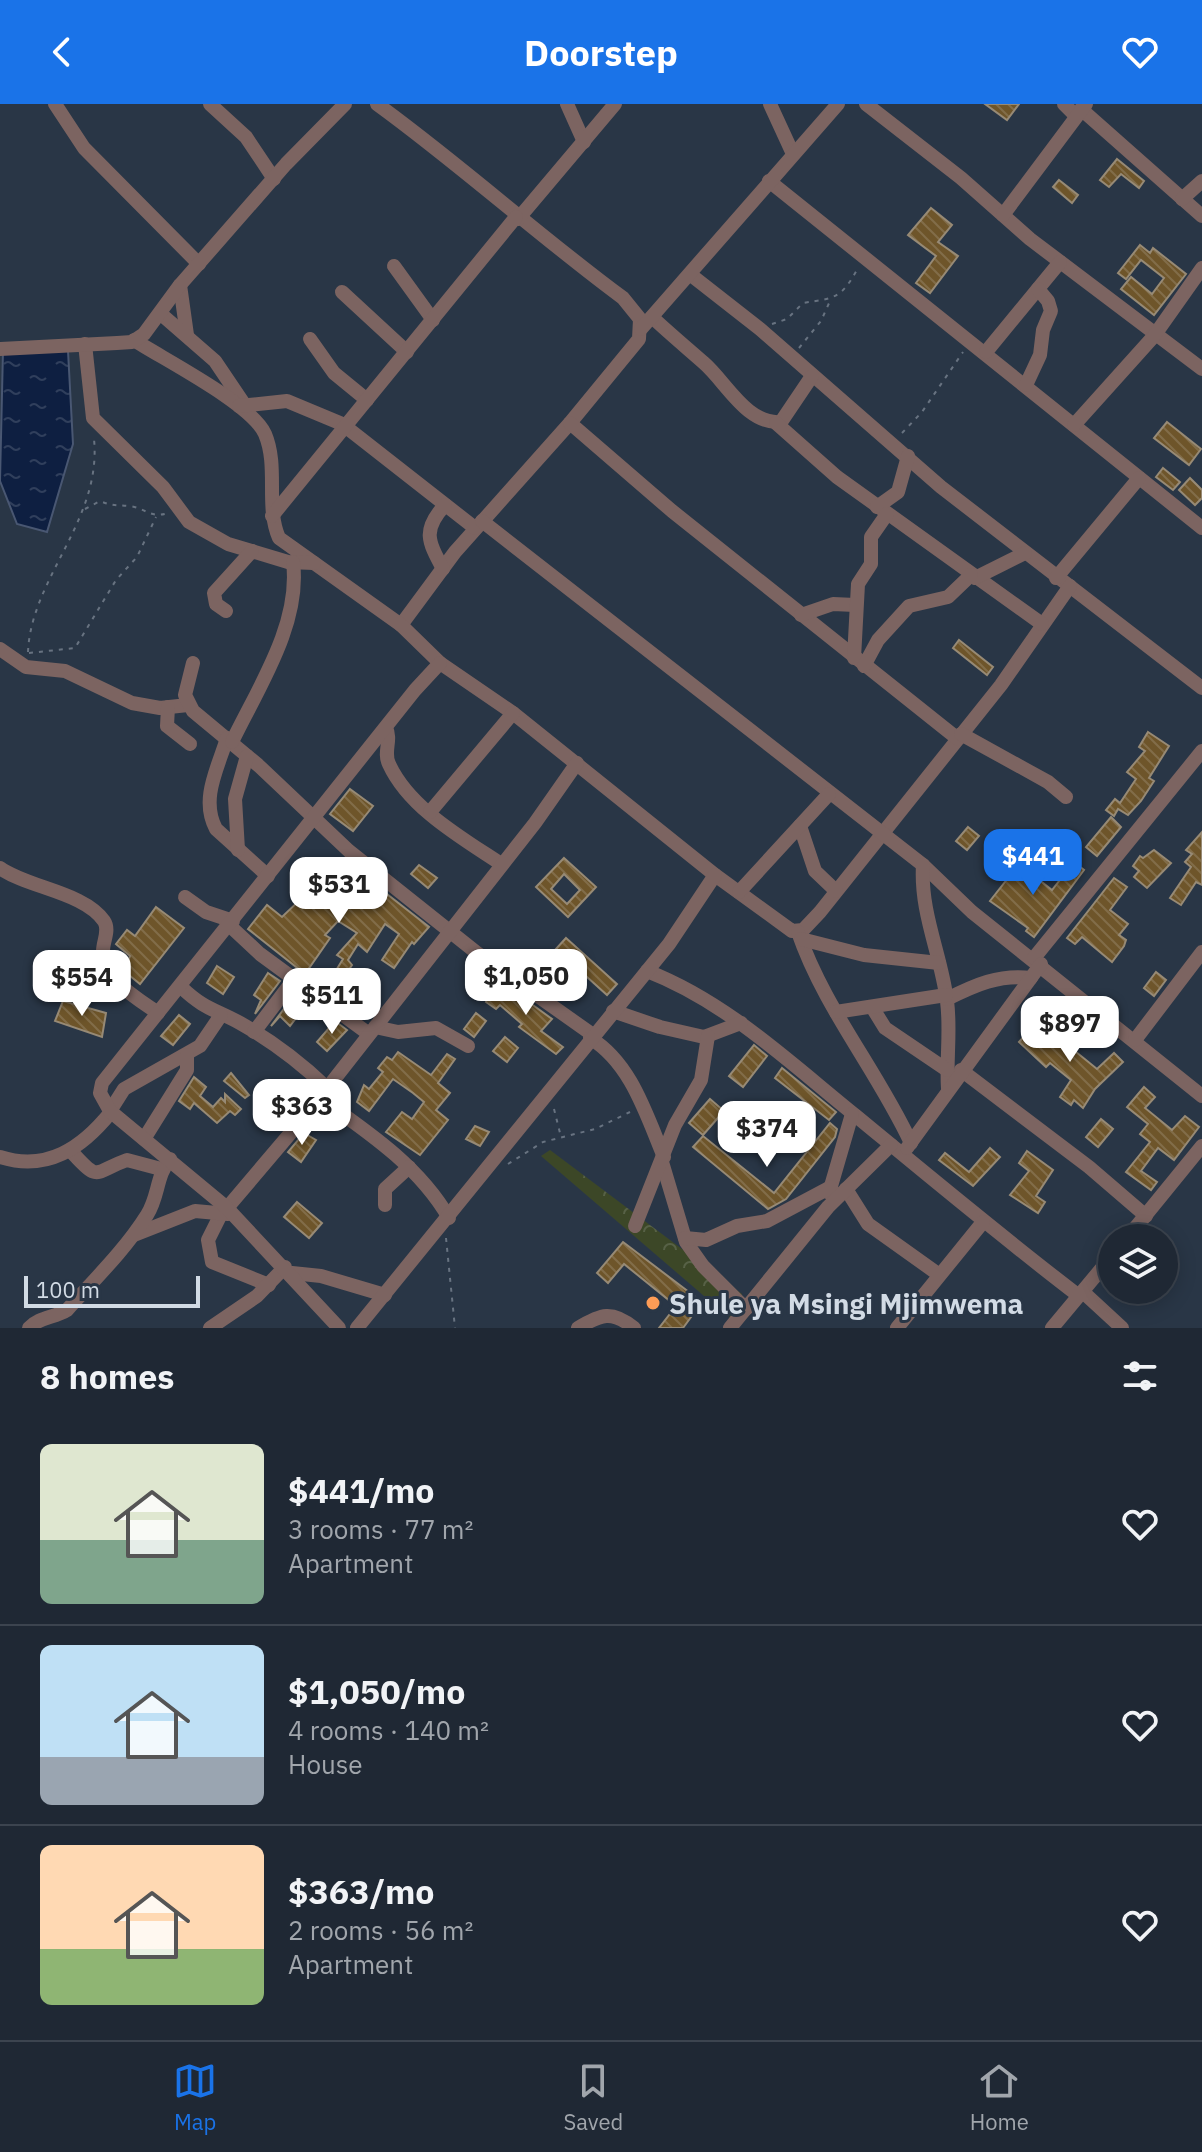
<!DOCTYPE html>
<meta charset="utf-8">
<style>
body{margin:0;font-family:"IBM Plex Sans",sans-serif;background:#27303c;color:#f1f3f6;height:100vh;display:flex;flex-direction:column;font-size:30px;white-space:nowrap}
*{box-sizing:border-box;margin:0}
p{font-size:26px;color:#a1a6ac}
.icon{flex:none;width:44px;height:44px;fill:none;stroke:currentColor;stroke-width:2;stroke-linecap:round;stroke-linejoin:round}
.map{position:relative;height:1224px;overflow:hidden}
.details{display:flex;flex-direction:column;background:#1f2834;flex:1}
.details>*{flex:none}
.controls{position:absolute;left:1098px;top:1120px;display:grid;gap:16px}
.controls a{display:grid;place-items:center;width:80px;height:80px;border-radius:50%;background:#1f2834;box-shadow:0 4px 20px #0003,0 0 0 2px #3c444f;font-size:40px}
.scale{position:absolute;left:24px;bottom:20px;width:176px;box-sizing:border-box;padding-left:8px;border:4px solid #d2dbe5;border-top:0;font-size:22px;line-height:28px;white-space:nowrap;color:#d2dbe5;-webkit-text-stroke:6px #293646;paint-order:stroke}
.price{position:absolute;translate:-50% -68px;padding:0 18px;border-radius:16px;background:#fff;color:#222;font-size:26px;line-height:52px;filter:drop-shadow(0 2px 4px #0008)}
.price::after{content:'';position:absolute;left:50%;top:48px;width:24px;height:18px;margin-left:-12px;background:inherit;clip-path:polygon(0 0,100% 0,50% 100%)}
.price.on{background:#1a73e8;color:#fff}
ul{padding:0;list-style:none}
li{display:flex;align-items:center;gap:24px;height:200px;padding:0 40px}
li+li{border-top:2px solid #3c444f}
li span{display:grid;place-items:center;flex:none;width:224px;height:160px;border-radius:12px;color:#555}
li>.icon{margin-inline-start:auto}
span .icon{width:96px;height:96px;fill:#fffc;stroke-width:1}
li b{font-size:34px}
h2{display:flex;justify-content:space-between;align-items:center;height:96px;padding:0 40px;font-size:34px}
header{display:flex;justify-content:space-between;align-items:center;height:104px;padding:0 40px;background:#1a73e8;color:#fff;font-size:36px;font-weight:800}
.tabs{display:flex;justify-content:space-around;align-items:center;height:112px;border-top:2px solid #3c444f;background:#1f2834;font-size:22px;color:#a1a6ac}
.tabs a{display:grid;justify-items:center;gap:4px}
.tabs .on{color:#1a73e8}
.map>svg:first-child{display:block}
.forest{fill:url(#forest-crowns)}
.water{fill:url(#water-ripples);stroke:#495772;stroke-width:2}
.building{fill:url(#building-back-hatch);stroke:#978a75;stroke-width:2;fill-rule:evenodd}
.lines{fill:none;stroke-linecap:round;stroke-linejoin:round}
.path{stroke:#687381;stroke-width:2;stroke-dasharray:4 6;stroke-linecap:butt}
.minor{stroke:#7c6461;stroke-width:14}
.poi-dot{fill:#fd9c56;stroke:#293646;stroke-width:3}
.labels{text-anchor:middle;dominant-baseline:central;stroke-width:6;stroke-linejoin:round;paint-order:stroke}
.poi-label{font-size:28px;font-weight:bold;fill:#d2dbe5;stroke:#293646;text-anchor:start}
</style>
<header><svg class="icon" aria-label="back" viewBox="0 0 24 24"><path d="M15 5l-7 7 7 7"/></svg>Doorstep<svg class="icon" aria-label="heart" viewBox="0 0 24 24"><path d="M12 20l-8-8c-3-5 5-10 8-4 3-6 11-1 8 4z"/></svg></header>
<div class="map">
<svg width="1202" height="1224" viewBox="0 0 1202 1224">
<defs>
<pattern id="forest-crowns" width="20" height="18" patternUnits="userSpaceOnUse" patternTransform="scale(2)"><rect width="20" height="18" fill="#3c4727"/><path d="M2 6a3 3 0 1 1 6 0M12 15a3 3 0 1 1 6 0" fill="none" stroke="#576146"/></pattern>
<pattern id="water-ripples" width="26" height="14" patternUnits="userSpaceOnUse" patternTransform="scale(2)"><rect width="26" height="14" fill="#0e1f41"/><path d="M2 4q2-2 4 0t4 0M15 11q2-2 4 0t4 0" fill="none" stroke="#303f5c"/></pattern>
<pattern id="building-back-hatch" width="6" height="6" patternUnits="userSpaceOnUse" patternTransform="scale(2)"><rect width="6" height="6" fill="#6e552a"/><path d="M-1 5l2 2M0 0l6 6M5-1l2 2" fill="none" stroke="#826d49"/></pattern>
</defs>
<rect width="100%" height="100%" fill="#293646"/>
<path class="forest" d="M550,1046L742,1190V1207L732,1216L541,1052Z"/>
<path class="water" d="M3,246L68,247L73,340L47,428L17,420L0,377Z"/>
<g class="building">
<path d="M985,0H1019L1007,16Z"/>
<path d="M1117,55L1144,77L1139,84L1121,70L1109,83L1100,76Z"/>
<path d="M1059,76L1078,91L1072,99L1053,83Z"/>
<path d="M931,104L952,121L938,138L958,152L930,189L916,179L936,152L908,131Z"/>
<path d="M1140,141L1150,149L1153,144L1186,170L1154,211L1121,185L1131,173L1152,190L1164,174L1141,156L1126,175L1118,169Z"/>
<path d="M1167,318L1201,345L1189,361L1154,334Z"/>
<path d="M1163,364L1180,378L1173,386L1156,373Z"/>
<path d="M1190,374L1202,386V394L1195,401L1179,386Z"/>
<path d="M959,536L993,563L987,571L953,544Z"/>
<path d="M1148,628L1169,642L1149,674L1154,677L1141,697L1128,711L1118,705L1114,712L1106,706L1115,695L1120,699L1136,675L1127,668L1145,647L1139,643Z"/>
<path d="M350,685L373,702L353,727L330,710Z"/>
<path d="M1111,713L1121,723L1097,752L1086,743Z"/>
<path d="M968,723L979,732L967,746L956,737Z"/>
<path d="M1202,728V781L1196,778L1181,801L1170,794L1191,763L1185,758L1192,750L1186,746Z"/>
<path d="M1154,746L1171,759L1147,784L1134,773L1139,767L1133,762L1140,752L1143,754Z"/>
<path d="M564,754L596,783L568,813L536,783ZM564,770L580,786L567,800L551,785Z"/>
<path d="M1074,758L1084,766L1034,833L1026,827L1028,824L990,797L1019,760L1052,786Z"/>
<path d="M419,761L437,774L428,784L411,770Z"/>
<path d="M360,769L429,823L414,840L412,838L394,864L382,856L399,830L385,820L367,848L358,840L348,856L352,861L337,883L329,878L343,855L337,851L357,829L338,817L325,831L330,834L305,870L248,825L267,801L282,813L304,792L320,804L339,784L331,778L337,771L349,780Z"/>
<path d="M1114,774L1127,783L1110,806L1128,820L1119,831L1126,836L1124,842L1112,858L1082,833L1075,840L1067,834Z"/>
<path d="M156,803L184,824L140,880L124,867L130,852L116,840L127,826L135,832Z"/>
<path d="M566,834L617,880L607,891L556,845Z"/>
<path d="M217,862L234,873L223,890L207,879Z"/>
<path d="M1156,868L1166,876L1154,892L1144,884Z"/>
<path d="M268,869L280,877L255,910L261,896L254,891Z"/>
<path d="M362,883L371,888L358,910L341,897L348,888L353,892Z"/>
<path d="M493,885L508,896L515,888L552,915L541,927L563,943L556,950L519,923L522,920L500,901L496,905L486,898Z"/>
<path d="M296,889L302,893L291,909L296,914L290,922L280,912L271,922Z"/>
<path d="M63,897L106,909L102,933L55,917Z"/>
<path d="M476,909L486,917L474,933L464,925Z"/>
<path d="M179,911L190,920L173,941L161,932Z"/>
<path d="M335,917L347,926L327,947L317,938Z"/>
<path d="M1051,918L1069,933L1065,939L1097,965L1114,949L1123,958L1095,985L1083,1004L1074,996L1071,1001L1060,993L1071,976L1050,959L1046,963L1019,938L1027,929L1035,937Z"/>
<path d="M505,933L518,944L507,958L493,947Z"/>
<path d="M754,941L767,952L743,983L729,972Z"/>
<path d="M398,948L431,971L447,950L455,955L438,979L450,989L436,1006L448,1016L420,1051L386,1028L402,1008L412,1015L424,998L413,989L393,975L369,1007L357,998L364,981L369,985L383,968L378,964L387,953L392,956Z"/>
<path d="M782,964L836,1008L829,1016L775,974Z"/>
<path d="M231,969L249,991L245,994L224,977Z"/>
<path d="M194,973L206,983L200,992L213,1003L221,994L225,998V990L241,1005L235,1011L230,1007L217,1019L194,999L190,1005L179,997Z"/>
<path d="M1144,983L1155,993L1145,1004L1172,1026L1185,1012L1199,1023L1174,1056L1158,1044L1141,1067L1157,1078L1151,1086L1126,1068L1150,1038L1140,1030L1148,1020L1127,1003Z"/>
<path d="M274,991L288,1002L274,1022L258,1009Z"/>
<path d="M710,995L724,1007L703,1031L689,1019Z"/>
<path d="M1101,1015L1113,1025L1098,1043L1086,1033Z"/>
<path d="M830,1019L837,1025L835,1033L786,1095L768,1105L693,1043L703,1032L774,1089Z"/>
<path d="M475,1022L489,1028L480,1042L466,1035Z"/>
<path d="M304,1029L316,1036L301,1058L288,1048Z"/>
<path d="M990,1044L1000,1053L973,1082L939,1056L945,1049L969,1068Z"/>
<path d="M1027,1047L1053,1066L1036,1092L1045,1098L1038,1109L1010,1091L1029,1067L1019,1059Z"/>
<path d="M297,1098L322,1119L309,1134L284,1113Z"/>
<path d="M623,1138L702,1198L683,1224H659L676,1202L624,1160L608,1179L597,1169Z"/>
</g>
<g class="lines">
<g class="path">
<path d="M772,220L787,215L803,199C835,194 841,195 858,164"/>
<path d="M799,244L821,217L830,197"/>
<path d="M902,329L922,308L963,248"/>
<path d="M85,405L100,397C112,402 117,401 128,402C145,403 149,415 168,409"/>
<path d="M28,548C31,474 102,416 94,335"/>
<path d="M29,549L75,544L116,476L137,453L156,413"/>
<path d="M554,1005L561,1033"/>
<path d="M508,1060L543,1038L595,1025L630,1008"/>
<path d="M446,1134L455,1224"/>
</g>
<g class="minor">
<path d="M55,0L84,44L199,160"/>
<path d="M210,0L246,33L274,75"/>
<path d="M377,0C461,61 539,132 623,194L640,215L639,235L570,319L455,448L401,521"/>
<path d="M567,0L584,38"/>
<path d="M770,0L793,50"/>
<path d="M866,0L961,74L1030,135L1202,265"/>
<path d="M1064,0L1076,12"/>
<path d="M1081,5L1202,112"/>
<path d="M769,77L1202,424"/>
<path d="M1182,95L1202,77"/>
<path d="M1003,111L1086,0"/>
<path d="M518,115L615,0"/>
<path d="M394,162L433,216"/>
<path d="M691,171L760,225L941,383L1202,584"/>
<path d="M180,181L187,231"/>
<path d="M342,188L407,248"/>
<path d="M161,210L215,257L244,300"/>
<path d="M652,213C669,229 687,244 704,259C726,278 747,321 781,318L812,272"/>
<path d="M641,225L838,0"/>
<path d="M310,235L334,269L367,296"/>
<path d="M134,236C165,256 252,300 265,330C279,363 265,402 279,434L401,521L440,559L513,609L715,771L792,827L803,826L820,808L1001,581L1070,482"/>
<path d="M85,240L93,314L163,383L189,418L228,440L288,458L314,459"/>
<path d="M0,245L117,239L132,238L144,230L180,181L286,60L345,0"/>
<path d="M986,248L1060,158"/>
<path d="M1026,281L1040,251L1043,226L1051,207L1048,197L1038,185"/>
<path d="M239,302L287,297L347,322"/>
<path d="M570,319L672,407L958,635"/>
<path d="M776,319L837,373L1042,520"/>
<path d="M1074,321L1154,232L1202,164"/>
<path d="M346,323L475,424"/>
<path d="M877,403L898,388L908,352"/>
<path d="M272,412L516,113"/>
<path d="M482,417L923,761L972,808L1202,992"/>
<path d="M443,465C428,437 422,426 445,401"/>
<path d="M975,474L1025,449"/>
<path d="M1056,474L1139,374"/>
<path d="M226,507L216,500L214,489L252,447"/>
<path d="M801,511L833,500L855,501"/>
<path d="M0,545L26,563L65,567L132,599L160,604L188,601"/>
<path d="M854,554L858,480L871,460V433L887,410"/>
<path d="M193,559L185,591L193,607L258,661L349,747L477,849L593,931"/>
<path d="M864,562L878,536L909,502L948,493L971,471"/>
<path d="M168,603L167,622L190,640"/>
<path d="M386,624C392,636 383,648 389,660C409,704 462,734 501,760"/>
<path d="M961,630L1048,678L1066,693"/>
<path d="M227,634C218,664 200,695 216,725L268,772"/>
<path d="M232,638C258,584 301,520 293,458"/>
<path d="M430,708L513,609"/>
<path d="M800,722L815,767L836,787"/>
<path d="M238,746L235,695L247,652"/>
<path d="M923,761C920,809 941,850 947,897C951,926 946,955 948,985"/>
<path d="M0,764C28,784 84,788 104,817C110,826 103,837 103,847C102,875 138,895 158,909"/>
<path d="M739,788L829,690"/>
<path d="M185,793L206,808L233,817"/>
<path d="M230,822L260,850L369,930"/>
<path d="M798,828C824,904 877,966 911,1039"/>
<path d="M801,835L864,851L939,859"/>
<path d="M1034,854L1202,647"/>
<path d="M647,867C727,898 790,959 856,1012C930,1073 1003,1134 1079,1192"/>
<path d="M181,883C204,905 214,905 240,919C272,937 301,959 327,984"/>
<path d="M947,895C975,881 999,870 1031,874"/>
<path d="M872,903L885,924L947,966"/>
<path d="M613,907L660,923L704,933L741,919"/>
<path d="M836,908L946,891"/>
<path d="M375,923L398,928L436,924L468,942"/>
<path d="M254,928L295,874"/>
<path d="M590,934C631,959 646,1010 664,1053"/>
<path d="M1135,936L1202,848"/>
<path d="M961,966L1089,1063L1146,1112"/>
<path d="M320,994C368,1028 419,1062 449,1114"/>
<path d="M110,1007L124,985L200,942L221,911"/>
<path d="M144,1035L187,966V951"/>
<path d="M907,1044L1041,860"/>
<path d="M70,1046C100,1080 93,1068 127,1056L161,1065"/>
<path d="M0,1053C47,1068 82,1044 111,1008"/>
<path d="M662,1058L686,1138L703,1162L746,1205"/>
<path d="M846,1085L868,1120L938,1170"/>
<path d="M829,1089L852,1010"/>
<path d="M385,1101V1085L409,1063"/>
<path d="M227,1104L311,1005L535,719L577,659"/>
<path d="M220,1112L208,1136L212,1158L269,1181"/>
<path d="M635,1122L675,1021L701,976L708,932"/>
<path d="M134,1131L195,1107L228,1110"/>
<path d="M685,1134L706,1136L737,1122L767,1117L831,1083"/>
<path d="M1127,1134L1202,1042"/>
<path d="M292,1169L321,1172L385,1191"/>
<path d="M1083,1188L1122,1224"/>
<path d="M29,1224C39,1213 54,1214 67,1206C94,1176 125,1146 147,1111C159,1092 156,1072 170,1055"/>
<path d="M210,1224L257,1192L285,1163"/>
<path d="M339,1224L227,1104L110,1007L100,989L102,979L415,586L440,559"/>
<path d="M357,1224L669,840L715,771"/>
<path d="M578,1224C601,1210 612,1206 634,1224"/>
<path d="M730,1224L828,1103L891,1041"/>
<path d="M897,1224L983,1118"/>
<path d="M1052,1224L1112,1152"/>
</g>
</g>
<circle class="poi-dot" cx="653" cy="1199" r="8"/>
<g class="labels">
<g class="poi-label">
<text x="669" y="1199">Shule ya Msingi Mjimwema</text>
</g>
</g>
</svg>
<div class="controls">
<a><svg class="icon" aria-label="layers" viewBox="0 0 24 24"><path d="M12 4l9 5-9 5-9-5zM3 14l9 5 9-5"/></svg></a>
</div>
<div class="scale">100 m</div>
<b class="price on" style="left:1033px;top:793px">$441</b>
<b class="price" style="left:339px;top:821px">$531</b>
<b class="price" style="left:526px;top:913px">$1,050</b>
<b class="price" style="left:82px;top:914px">$554</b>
<b class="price" style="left:332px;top:932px">$511</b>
<b class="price" style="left:1070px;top:960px">$897</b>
<b class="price" style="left:302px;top:1043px">$363</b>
<b class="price" style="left:767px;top:1065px">$374</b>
</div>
<section class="details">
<h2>8 homes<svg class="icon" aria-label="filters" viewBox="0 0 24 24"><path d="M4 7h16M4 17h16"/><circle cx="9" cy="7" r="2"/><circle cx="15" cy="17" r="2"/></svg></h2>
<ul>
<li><span style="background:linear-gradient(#dfe7d0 60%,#7fa58c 0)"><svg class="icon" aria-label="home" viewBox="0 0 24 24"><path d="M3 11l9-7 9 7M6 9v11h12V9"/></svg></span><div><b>$441/mo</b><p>3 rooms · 77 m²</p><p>Apartment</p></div><svg class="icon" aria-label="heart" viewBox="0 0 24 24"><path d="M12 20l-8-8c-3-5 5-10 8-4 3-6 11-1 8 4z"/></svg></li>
<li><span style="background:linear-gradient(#bfe0f5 70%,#9aa5b1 0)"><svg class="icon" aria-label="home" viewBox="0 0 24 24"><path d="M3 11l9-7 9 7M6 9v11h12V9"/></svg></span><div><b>$1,050/mo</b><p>4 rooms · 140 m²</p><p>House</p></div><svg class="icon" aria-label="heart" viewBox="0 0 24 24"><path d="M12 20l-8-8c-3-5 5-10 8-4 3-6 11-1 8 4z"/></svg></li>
<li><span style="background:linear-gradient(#ffd9b3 65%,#8fb573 0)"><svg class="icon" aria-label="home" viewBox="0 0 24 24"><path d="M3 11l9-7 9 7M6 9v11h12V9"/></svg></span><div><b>$363/mo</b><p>2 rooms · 56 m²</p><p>Apartment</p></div><svg class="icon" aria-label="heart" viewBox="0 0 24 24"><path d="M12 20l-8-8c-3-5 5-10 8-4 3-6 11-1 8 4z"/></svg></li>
</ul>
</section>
<nav class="tabs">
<a class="on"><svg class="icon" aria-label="map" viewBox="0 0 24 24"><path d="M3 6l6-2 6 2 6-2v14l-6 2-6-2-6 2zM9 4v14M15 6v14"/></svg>Map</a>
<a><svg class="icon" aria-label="saved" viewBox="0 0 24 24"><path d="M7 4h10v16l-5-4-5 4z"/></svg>Saved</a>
<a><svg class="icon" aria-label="home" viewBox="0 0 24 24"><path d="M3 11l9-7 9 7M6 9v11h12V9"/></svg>Home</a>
</nav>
